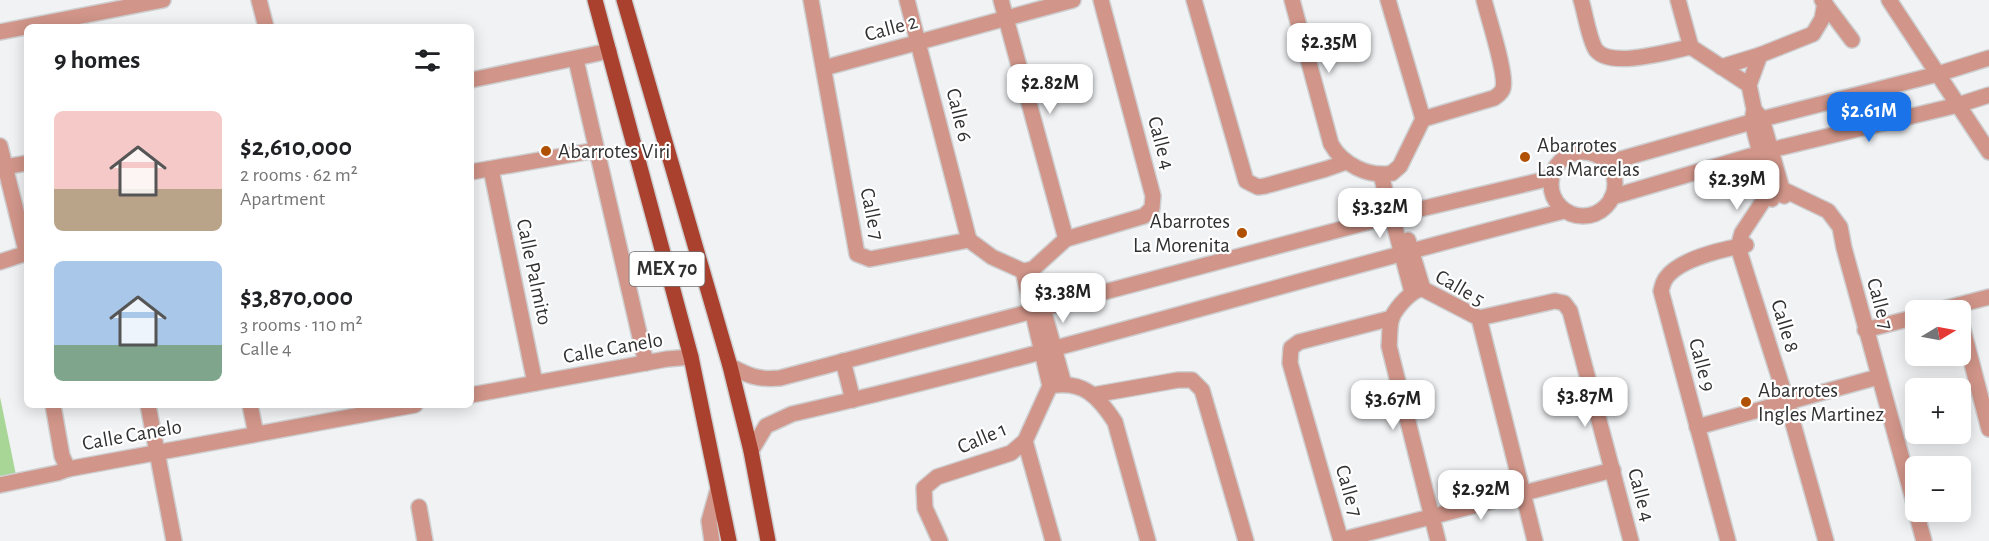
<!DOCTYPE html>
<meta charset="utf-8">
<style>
body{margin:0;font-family:"Alegreya Sans",sans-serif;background:#f6f6f6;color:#202124;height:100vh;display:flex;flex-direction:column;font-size:22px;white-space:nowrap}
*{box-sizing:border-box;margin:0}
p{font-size:20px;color:#757577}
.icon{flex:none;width:33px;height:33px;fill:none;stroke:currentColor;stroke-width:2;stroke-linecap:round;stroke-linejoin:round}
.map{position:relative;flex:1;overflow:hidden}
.side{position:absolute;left:24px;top:24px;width:450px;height:384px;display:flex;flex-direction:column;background:#fff;border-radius:9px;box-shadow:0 3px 15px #0003}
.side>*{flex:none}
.needle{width:39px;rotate:80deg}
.tools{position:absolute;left:1905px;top:300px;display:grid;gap:12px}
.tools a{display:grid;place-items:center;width:66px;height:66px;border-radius:9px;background:#fff;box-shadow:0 3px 15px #0003;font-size:30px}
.price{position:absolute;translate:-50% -51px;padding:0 14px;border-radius:12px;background:#fff;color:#222;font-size:20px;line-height:39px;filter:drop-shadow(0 2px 3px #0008)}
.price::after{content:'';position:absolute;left:50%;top:36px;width:18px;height:14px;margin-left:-9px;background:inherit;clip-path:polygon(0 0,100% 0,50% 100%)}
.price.active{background:#1a73e8;color:#fff}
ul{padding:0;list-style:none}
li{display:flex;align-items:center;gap:18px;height:150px;padding:0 30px}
li span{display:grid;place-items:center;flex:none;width:168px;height:120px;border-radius:9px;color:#555}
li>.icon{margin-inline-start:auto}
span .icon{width:72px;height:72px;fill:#fffc;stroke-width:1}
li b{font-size:26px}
h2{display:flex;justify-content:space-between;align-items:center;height:72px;padding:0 30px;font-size:26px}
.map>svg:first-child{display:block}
.green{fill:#a8d696}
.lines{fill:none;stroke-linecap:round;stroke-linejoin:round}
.minor-casing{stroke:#cecfd1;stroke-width:18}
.major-casing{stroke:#cecfd1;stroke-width:18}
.minor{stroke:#d19589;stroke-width:15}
.major{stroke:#aa412f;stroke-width:15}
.poi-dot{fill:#af5100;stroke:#fff;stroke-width:2}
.labels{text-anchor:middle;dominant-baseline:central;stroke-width:4.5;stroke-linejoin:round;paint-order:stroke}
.shield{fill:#fff;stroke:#6f6f70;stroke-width:1.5}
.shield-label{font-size:20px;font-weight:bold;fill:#313132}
.street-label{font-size:21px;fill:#313132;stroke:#fff}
.poi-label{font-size:21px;fill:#313132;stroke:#fff;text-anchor:start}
</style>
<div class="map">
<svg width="1989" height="541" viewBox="0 0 1989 541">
<rect width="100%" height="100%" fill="#f1f2f4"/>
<path class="green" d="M0,397L16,475L0,478Z"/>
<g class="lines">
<defs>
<g id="minor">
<path d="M259,0L266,27"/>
<path d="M811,0L857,254L870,259L969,240L992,257L1023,271L1033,269"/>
<path d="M907,0L969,240"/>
<path d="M1001,0L1066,239"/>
<path d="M1194,0L1246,181L1258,187L1265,186L1326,169L1346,162"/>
<path d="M1292,0L1331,144C1342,164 1369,178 1392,173"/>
<path d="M1388,0L1423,119"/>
<path d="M1581,0C1585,12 1589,40 1596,50C1611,69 1669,51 1691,47"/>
<path d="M1678,0L1691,47L1749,85"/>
<path d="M1822,0L1852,40"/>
<path d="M1889,0L1989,152"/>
<path d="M0,32L163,0"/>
<path d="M1760,55L1749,85L1754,109L1752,122L1772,199"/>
<path d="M576,60L646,363"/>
<path d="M1721,67L1760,55L1813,34L1822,19L1825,3"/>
<path d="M824,68L1073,0"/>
<path d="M471,80L609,51"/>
<path d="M1756,112L1762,119L1784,196"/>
<path d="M1423,119L1494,98C1498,95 1502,93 1503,88C1507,74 1488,17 1484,0"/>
<path d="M0,146L27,255"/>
<circle cx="1583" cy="184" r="32"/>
<path d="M1607,163L1762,119L1938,74L1989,58"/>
<path d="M0,168L27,163"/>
<path d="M491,169L535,383"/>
<path d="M471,172L597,150"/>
<path d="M1392,173L1400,166L1423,119"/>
<path d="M1381,175L1412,292"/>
<path d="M1612,197L1771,150L1958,105L1989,95"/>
<path d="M1408,240L1423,289"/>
<path d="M0,262L27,253"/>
<path d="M1033,269L1066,239L1144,216L1152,208L1153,196L1101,0"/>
<path d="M1040,298L1064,384"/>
<path d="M1939,310L1989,297"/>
<path d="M1479,318L1555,301L1564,303L1570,311L1631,541"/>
<path d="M1960,318L1989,429"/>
<path d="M1865,330L1916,317"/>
<path d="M843,361L853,400"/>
<path d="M730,366C749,376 758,380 780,378L1391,216L1551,178"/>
<path d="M1050,386C1083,380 1098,396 1115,422L1148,541"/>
<path d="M471,395L667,359L691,357"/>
<path d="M1093,395L1178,380H1192L1202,390L1246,541"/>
<path d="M53,405L62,456L68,469"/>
<path d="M148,405L174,541"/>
<path d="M250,405L256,434"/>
<path d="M1697,427L1878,377"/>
<path d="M1025,441L1053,541"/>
<path d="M751,451L766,426L792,414C1051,355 1306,276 1564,211"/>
<path d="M0,485L57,473L68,469L415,405"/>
<path d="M419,507L425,541"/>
<path d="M1916,512L1924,541"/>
<path d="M1341,540L1613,470"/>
<path d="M712,541L709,521L718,489"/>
<path d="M940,541L925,508L924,488L937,477L1011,453L1025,441L1050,386L1023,271"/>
<path d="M1341,541L1290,363L1291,348L1299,342L1392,318"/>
<path d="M1438,541L1389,346C1390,338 1389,325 1392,317C1397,307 1412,289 1423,289L1479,318L1535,541"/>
<path d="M1728,541L1661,291C1662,287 1663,282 1666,278C1679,259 1724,249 1746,245"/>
<path d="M1826,541L1787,402L1738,247L1742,233L1769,192L1782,189L1828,211L1840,227L1844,248L1916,510"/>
</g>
<g id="major">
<path d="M595,0L691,357L729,541"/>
<path d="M624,0L730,366L751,451L768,541"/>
</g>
</defs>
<use href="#minor" class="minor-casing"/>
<use href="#major" class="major-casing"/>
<use href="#minor" class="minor"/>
<use href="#major" class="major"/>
</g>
<g class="poi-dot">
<circle cx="546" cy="151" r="6"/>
<circle cx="1525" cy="157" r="6"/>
<circle cx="1242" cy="233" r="6"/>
<circle cx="1746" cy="402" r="6"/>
</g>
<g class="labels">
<rect class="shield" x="629.5" y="252" width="75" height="34" rx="4.5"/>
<g class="shield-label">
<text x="667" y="269">MEX 70</text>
</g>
<g class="street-label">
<text transform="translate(891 28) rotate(-15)">Calle 2</text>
<text transform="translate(959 115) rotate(76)">Calle 6</text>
<text transform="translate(1161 143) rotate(75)">Calle 4</text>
<text transform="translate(872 214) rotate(78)">Calle 7</text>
<text transform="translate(534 272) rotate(78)">Calle Palmito</text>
<text transform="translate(1460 288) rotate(30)">Calle 5</text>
<text transform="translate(1880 304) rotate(75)">Calle 7</text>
<text transform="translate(1785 326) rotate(73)">Calle 8</text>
<text transform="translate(613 348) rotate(-10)">Calle Canelo</text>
<text transform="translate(1702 365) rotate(75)">Calle 9</text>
<text transform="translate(132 435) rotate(-10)">Calle Canelo</text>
<text transform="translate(982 438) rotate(-23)">Calle 1</text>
<text transform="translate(1349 491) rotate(74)">Calle 7</text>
<text transform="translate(1641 495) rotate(75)">Calle 4</text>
</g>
<g class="poi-label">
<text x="1537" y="145">Abarrotes<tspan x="1537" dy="24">Las Marcelas</tspan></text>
<text x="558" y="151">Abarrotes Viri</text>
<text x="1230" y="221" text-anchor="end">Abarrotes<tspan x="1230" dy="24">La Morenita</tspan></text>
<text x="1758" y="390">Abarrotes<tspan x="1758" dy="24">Ingles Martinez</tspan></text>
</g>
</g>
</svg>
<div class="tools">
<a><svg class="needle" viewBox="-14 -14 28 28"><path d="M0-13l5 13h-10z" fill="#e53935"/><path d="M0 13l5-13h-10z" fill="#757577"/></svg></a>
<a>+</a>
<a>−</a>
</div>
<b class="price" style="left:1329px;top:74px">$2.35M</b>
<b class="price" style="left:1050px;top:115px">$2.82M</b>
<b class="price active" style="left:1869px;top:143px">$2.61M</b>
<b class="price" style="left:1737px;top:211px">$2.39M</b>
<b class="price" style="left:1380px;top:239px">$3.32M</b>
<b class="price" style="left:1063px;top:324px">$3.38M</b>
<b class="price" style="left:1585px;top:428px">$3.87M</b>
<b class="price" style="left:1393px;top:431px">$3.67M</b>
<b class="price" style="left:1481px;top:521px">$2.92M</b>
<section class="side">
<h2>9 homes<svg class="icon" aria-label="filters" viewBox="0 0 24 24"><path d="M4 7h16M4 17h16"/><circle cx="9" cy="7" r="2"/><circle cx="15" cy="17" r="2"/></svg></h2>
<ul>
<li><span style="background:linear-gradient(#f6c9c9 65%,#b9a48a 0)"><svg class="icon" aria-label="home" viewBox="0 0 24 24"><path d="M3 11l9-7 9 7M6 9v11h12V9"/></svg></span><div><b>$2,610,000</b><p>2 rooms · 62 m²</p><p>Apartment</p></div></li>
<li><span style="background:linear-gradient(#a9c7e8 70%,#7fa58c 0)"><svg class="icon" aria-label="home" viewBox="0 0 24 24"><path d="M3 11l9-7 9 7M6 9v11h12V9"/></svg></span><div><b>$3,870,000</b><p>3 rooms · 110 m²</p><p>Calle 4</p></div></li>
</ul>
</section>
</div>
